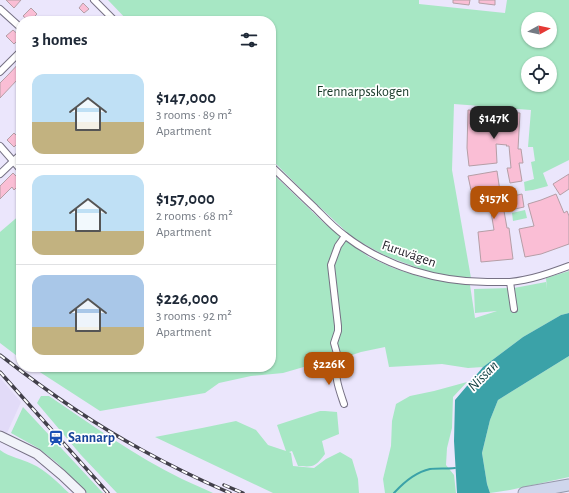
<!DOCTYPE html>
<meta charset="utf-8">
<style>
body{margin:0;font-family:"Alegreya Sans",sans-serif;background:#f6f6f7;color:#1f2937;height:100vh;display:flex;flex-direction:column;font-size:15px;white-space:nowrap}
*{box-sizing:border-box;margin:0}
p{font-size:13px;color:#747a83}
.icon{flex:none;width:22px;height:22px;fill:none;stroke:currentColor;stroke-width:2;stroke-linecap:round;stroke-linejoin:round}
.map{position:relative;flex:1;overflow:hidden}
.side{position:absolute;left:16px;top:16px;width:260px;height:356px;display:flex;flex-direction:column;background:#fff;border-radius:16px;box-shadow:0 1px 3px #0004}
.side>*{flex:none}
.needle{width:26px;rotate:82deg}
.tools{position:absolute;left:521px;top:12px;display:grid;gap:8px}
.tools a{display:grid;place-items:center;width:36px;height:36px;border-radius:50%;background:#fff;box-shadow:0 1px 3px #0004;font-size:20px}
.price{position:absolute;translate:-50% -34px;padding:0 9px;border-radius:8px;background:#b45309;color:#fff;font-size:13px;line-height:26px;filter:drop-shadow(0 1px 2px #0008)}
.price::after{content:'';position:absolute;left:50%;top:24px;width:12px;height:9px;margin-left:-6px;background:inherit;clip-path:polygon(0 0,100% 0,50% 100%)}
.price.on{background:#222;color:#fff}
ul{padding:0;list-style:none}
li{display:flex;align-items:center;gap:12px;height:100px;padding:0 16px}
li+li{border-top:1px solid #e0e1e3}
li span{display:grid;place-items:center;flex:none;width:112px;height:80px;border-radius:12px;color:#555}
li>.icon{margin-inline-start:auto}
span .icon{width:48px;height:48px;fill:#fffc;stroke-width:1}
li b{font-size:17px}
h2{display:flex;justify-content:space-between;align-items:center;height:48px;padding:0 16px;font-size:17px}
.map>svg:first-child{display:block}
.built{fill:#e2dbf8}
.green{fill:#a7e7c4;fill-rule:evenodd}
.water{fill:#3ba2a8}
.lines{fill:none;stroke-linecap:round;stroke-linejoin:round}
.stream{stroke:#3ba2a8;stroke-width:2}
.building{fill:#fabed5;stroke:#b59ea6}
.street-casing{stroke:#767184;stroke-width:8}
.secondary-casing{stroke:#767184;stroke-width:11}
.highway-casing{stroke:#9498a9;stroke-width:13}
.street{stroke:#fff;stroke-width:6}
.secondary{stroke:#f1f3f9;stroke-width:9}
.highway{stroke:#cfd6ec;stroke-width:11}
.rail-casing{stroke:#42404a;stroke-width:3.5}
.rail{stroke:#fff;stroke-width:2;stroke-dasharray:6;stroke-linecap:butt}
.labels{text-anchor:middle;dominant-baseline:central;stroke-width:3.5;stroke-linejoin:round;paint-order:stroke}
.park-label{font-size:14px;fill:#173828;stroke:#fff}
.street-label{font-size:14px;fill:#26242c;stroke:#fff}
.transit-label{font-size:14px;font-weight:bold;fill:#164399;stroke:#fff;text-anchor:start}
.water-label{font-size:15px;font-style:italic;fill:#114042;stroke:#fff}
</style>
<div class="map">
<svg width="569" height="493" viewBox="0 0 569 493">
<rect width="100%" height="100%" fill="#ebe6fc"/>
<path class="built" d="M0,378L21,402L7,433L0,430Z"/>
<g class="green">
<path d="M108,0H419V4L505,13L507,0H569V160L543,173L548,186L533,190L525,191L524,182L534,179L531,162L535,161L533,147H528L531,110L454,104L452,170L471,278L451,276L426,271L386,256L353,238L308,196L271,159V21H128ZM528,19H550V41H528ZM528,63H550V85H528Z"/>
<path d="M271,172L324,223L345,240L369,257L393,268L421,277L444,281L470,285L475,318L497,311L475,313L474,289L514,288L546,282L547,289L546,278L569,271V313L561,315L523,337L483,367L468,368L442,364L389,367L385,347L361,352L334,361L314,364L283,373L251,376L219,383L205,393L100,411L32,367H271Z"/>
<path d="M525,210L527,218L513,221L512,213Z"/>
<path d="M21,214V359L0,343V232Z"/>
<path d="M569,356V477L510,490L490,493L487,484L482,453L490,420L498,400Z"/>
<path d="M467,382L453,397L452,428L447,448L446,465L454,475L456,493H385L383,479L391,446L392,421L396,404L410,396L434,391Z"/>
<path d="M41,396H49C92,425 135,456 182,479C192,484 203,488 213,493H117L81,455L37,403Z"/>
<path d="M23,407L103,493H87L56,462L38,448L11,433Z"/>
<path d="M320,411H325L337,412L339,434L322,441L325,454C315,467 314,467 298,466L292,451L289,452L291,453L293,466L314,468L326,459L340,452L352,459L358,479L359,493H273L155,437L202,428L236,421L256,430L268,445L286,451L277,425Z"/>
<path d="M0,450C11,458 20,458 32,464C46,470 58,483 69,493H0Z"/>
</g>
<path class="water" d="M569,313V356L498,400L490,420L482,453L487,484L490,493H457L454,441L455,400L483,367L523,337L561,315Z"/>
<g class="lines">
<path class="stream" d="M394,493C404,482 416,472 430,469C438,468 447,469 455,468"/>
</g>
<g class="building">
<path d="M6,0H21L14,8Z"/>
<path d="M453,0H470L469,5L453,3Z"/>
<path d="M479,0H495V5L479,3Z"/>
<path d="M83,3L89,9L84,13L79,8Z"/>
<path d="M31,8L37,14L30,21H29L23,16Z"/>
<path d="M13,30L21,37L14,44L6,36Z"/>
<path d="M21,61V82L18,79L0,98V83L8,75Z"/>
<path d="M468,110L498,111L497,130H506L507,112L520,113L518,149H521L523,163H519L522,181L510,183L507,168H511L509,146H506L507,145L496,144L497,163L469,166L467,148Z"/>
<path d="M14,133L21,140L14,147L7,140Z"/>
<path d="M497,171L501,198L505,197L507,210L504,211L507,228H509L513,259L481,262L478,232L494,230L487,187L471,190L468,176Z"/>
<path d="M13,173L20,180L18,182L20,184L14,190L12,187L0,199V186Z"/>
<path d="M569,174V189L560,195L553,184Z"/>
<path d="M522,194L524,207L515,209L513,196Z"/>
<path d="M556,194L564,213L567,211L569,216V244L541,254L525,257L519,229L534,226L528,204L541,200Z"/>
</g>
<g class="lines">
<defs>
<g id="street">
<path d="M94,0L115,21"/>
<path d="M0,9L21,28"/>
<path d="M0,72L21,51"/>
<path d="M0,146L21,170"/>
<path d="M271,166C286,180 300,194 315,208C324,217 333,227 344,235C385,267 440,283 492,282C498,282 504,282 510,282C531,280 550,273 569,266"/>
<path d="M0,174L21,154"/>
<path d="M510,282L514,309"/>
<path d="M344,404C340,392 332,372 339,361L334,343L338,331V326L331,265L338,246L345,236"/>
</g>
<path id="secondary" d="M0,436L37,454L62,475L81,493"/>
<path id="highway" d="M524,493L569,485"/>
</defs>
<use href="#street" class="street-casing"/>
<use href="#secondary" class="secondary-casing"/>
<use href="#highway" class="highway-casing"/>
<use href="#street" class="street"/>
<use href="#secondary" class="secondary"/>
<use href="#highway" class="highway"/>
<defs>
<g id="rail">
<path d="M0,355C45,390 92,423 142,450C171,466 200,480 230,493"/>
<path d="M0,372L108,493"/>
<path d="M224,485L243,493"/>
</g>
</defs>
<use href="#rail" class="rail-casing"/>
<use href="#rail" class="rail"/>
</g>
<defs>
<symbol id="station-bare" viewBox="-9 -9 18 18"><path d="M-3-6H3Q5-6 5-4V2Q5 4 3 4L4.5 6H3L1.5 4h-3L-3 6H-4.5L-3 4Q-5 4-5 2V-4Q-5-6-3-6ZM-3.5-4v3h7v-3ZM-3.5 1v1.5H-2V1ZM2 1v1.5H3.5V1Z" fill="#1a4fb4" stroke="#fff" stroke-width="2.5" paint-order="stroke"/></symbol>
</defs>
<g fill-rule="evenodd">
<use href="#station-bare" x="45" y="427" width="22" height="22"/>
</g>
<g class="labels">
<g class="park-label">
<text x="363" y="92">Frennarpsskogen</text>
</g>
<g class="street-label">
<text transform="translate(409 254) rotate(19)">Furuvägen</text>
</g>
<g class="transit-label">
<text x="68" y="438">Sannarp</text>
</g>
<g class="water-label">
<text transform="translate(483 376) rotate(-45)">Nissan</text>
</g>
</g>
</svg>
<div class="tools">
<a><svg class="needle" viewBox="-14 -14 28 28"><path d="M0-13l5 13h-10z" fill="#e53935"/><path d="M0 13l5-13h-10z" fill="#747a83"/></svg></a>
<a><svg class="icon" aria-label="locate" viewBox="0 0 24 24"><circle cx="12" cy="12" r="6"/><path d="M12 2v4M12 18v4M2 12h4M18 12h4"/></svg></a>
</div>
<b class="price on" style="left:494px;top:140px">$147K</b>
<b class="price" style="left:494px;top:220px">$157K</b>
<b class="price" style="left:329px;top:386px">$226K</b>
<section class="side">
<h2>3 homes<svg class="icon" aria-label="filters" viewBox="0 0 24 24"><path d="M4 7h16M4 17h16"/><circle cx="9" cy="7" r="2"/><circle cx="15" cy="17" r="2"/></svg></h2>
<ul>
<li><span style="background:linear-gradient(#bfe0f5 60%,#c2b280 0)"><svg class="icon" aria-label="home" viewBox="0 0 24 24"><path d="M3 11l9-7 9 7M6 9v11h12V9"/></svg></span><div><b>$147,000</b><p>3 rooms · 89 m²</p><p>Apartment</p></div></li>
<li><span style="background:linear-gradient(#bfe0f5 70%,#c2b280 0)"><svg class="icon" aria-label="home" viewBox="0 0 24 24"><path d="M3 11l9-7 9 7M6 9v11h12V9"/></svg></span><div><b>$157,000</b><p>2 rooms · 68 m²</p><p>Apartment</p></div></li>
<li><span style="background:linear-gradient(#a9c7e8 65%,#c2b280 0)"><svg class="icon" aria-label="home" viewBox="0 0 24 24"><path d="M3 11l9-7 9 7M6 9v11h12V9"/></svg></span><div><b>$226,000</b><p>3 rooms · 92 m²</p><p>Apartment</p></div></li>
</ul>
</section>
</div>
